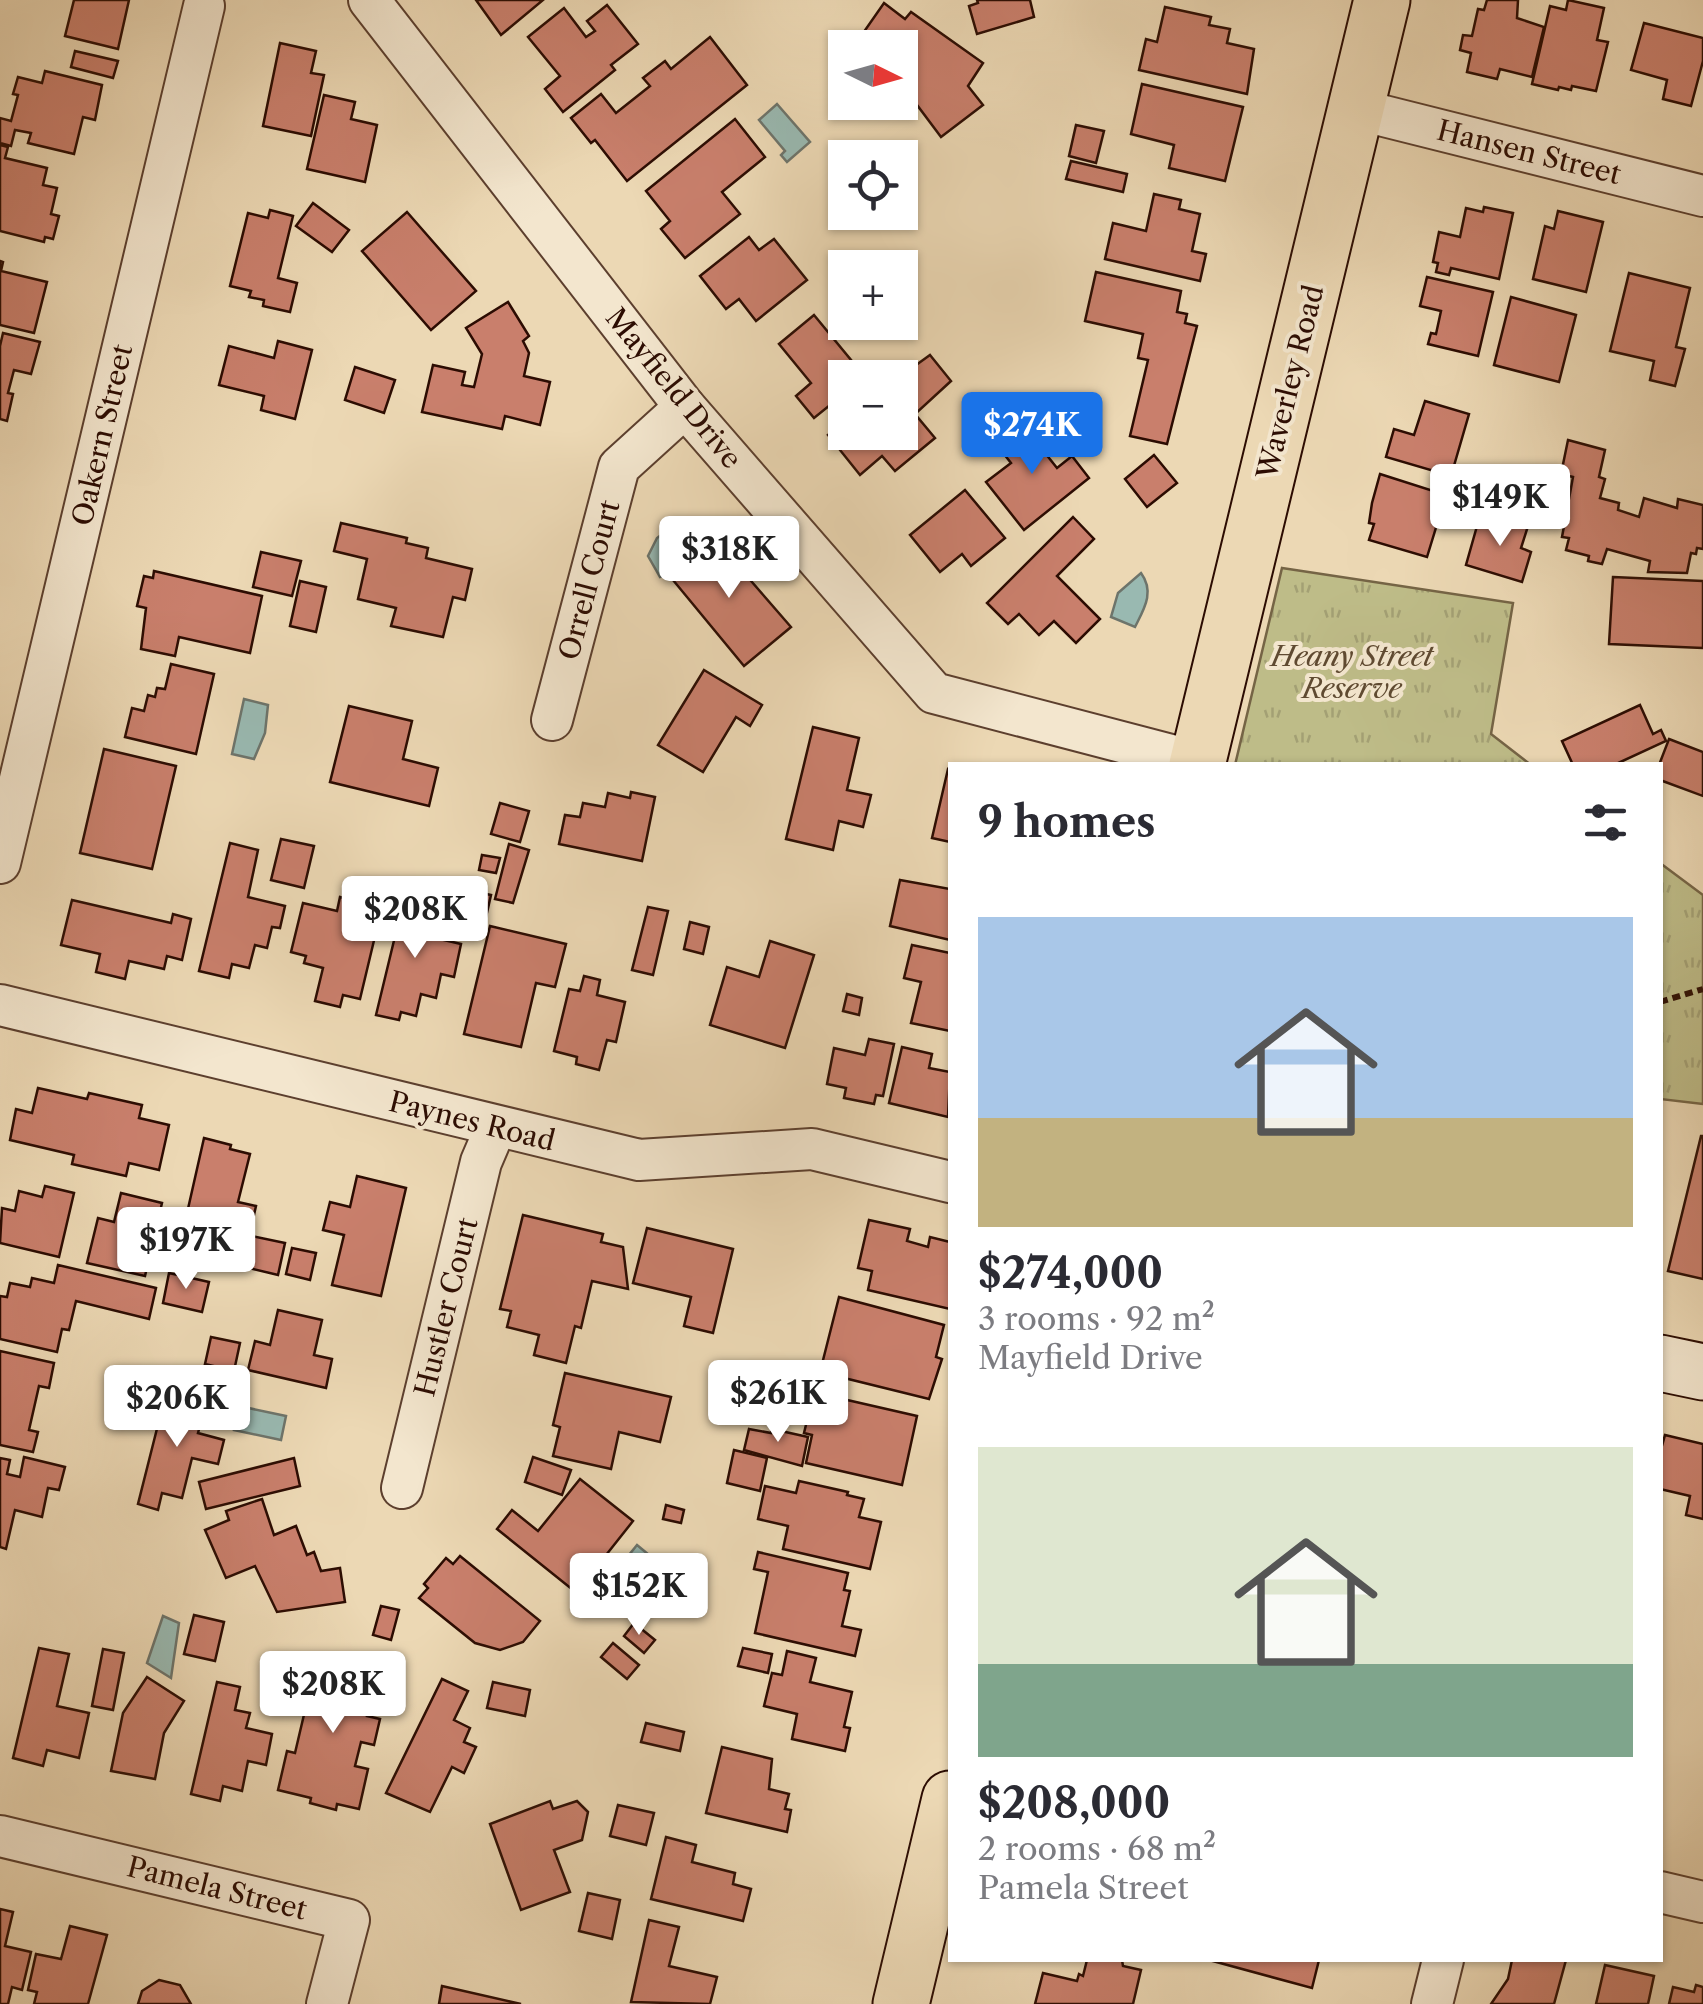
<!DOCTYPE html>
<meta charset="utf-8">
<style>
body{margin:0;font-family:"Libre Caslon Text",serif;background:#f7f7f7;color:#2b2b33;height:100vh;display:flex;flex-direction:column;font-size:38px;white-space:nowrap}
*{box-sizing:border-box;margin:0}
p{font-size:32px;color:#7c7c81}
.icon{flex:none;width:55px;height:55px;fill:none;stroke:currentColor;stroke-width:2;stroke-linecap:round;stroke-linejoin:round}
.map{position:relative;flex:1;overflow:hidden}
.drawer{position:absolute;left:948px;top:762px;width:715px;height:1200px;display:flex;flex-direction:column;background:#fff;border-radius:0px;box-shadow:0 2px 8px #0004}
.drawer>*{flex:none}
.needle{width:65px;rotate:95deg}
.buttons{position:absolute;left:828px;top:30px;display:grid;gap:20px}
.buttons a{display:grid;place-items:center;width:90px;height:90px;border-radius:0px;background:#fff;box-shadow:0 2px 8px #0004;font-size:50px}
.price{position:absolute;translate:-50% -85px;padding:0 22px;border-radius:10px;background:#fff;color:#222;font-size:32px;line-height:65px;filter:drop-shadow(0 2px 5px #0008)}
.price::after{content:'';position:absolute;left:50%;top:60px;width:30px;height:22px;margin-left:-15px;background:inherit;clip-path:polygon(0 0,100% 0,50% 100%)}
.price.on{background:#1a73e8;color:#fff}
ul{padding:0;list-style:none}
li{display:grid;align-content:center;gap:20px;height:530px;padding:0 30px}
li span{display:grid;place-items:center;height:310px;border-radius:0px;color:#555}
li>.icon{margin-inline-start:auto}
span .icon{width:180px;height:180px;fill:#fffc;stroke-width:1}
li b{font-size:42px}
h2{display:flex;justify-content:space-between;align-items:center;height:120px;padding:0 30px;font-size:42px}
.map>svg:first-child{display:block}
.park{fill:url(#park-tufts);stroke:#756445;stroke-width:2.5}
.water{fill:#99b9b1;stroke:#6d746b;stroke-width:2.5}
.building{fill:#c97f6c;stroke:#2c0c02;stroke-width:2.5}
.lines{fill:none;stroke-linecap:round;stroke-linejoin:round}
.street-casing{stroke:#5c3f2e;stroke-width:44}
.secondary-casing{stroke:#2c0c02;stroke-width:59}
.primary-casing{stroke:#2c0c02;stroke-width:59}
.path{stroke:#2c0c02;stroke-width:6;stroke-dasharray:8 5;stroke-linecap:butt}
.street{stroke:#f3e6ce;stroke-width:40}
.secondary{stroke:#f3e6ce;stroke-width:55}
.primary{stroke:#ecd8b4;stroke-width:55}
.labels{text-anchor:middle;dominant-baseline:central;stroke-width:8;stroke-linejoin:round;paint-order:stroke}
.street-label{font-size:28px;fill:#2c0c02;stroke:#f3e6ce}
.park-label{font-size:28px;font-style:italic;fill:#5f4a31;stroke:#f3e6ce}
</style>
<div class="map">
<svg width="1703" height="2004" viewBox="0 0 1703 2004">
<defs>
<pattern id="park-tufts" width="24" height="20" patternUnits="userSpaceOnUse" patternTransform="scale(2.5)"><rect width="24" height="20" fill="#bebc88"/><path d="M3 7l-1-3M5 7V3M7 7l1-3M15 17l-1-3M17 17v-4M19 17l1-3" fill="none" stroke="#a3a074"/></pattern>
</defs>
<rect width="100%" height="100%" fill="#ecd8b4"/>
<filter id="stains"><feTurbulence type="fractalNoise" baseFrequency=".002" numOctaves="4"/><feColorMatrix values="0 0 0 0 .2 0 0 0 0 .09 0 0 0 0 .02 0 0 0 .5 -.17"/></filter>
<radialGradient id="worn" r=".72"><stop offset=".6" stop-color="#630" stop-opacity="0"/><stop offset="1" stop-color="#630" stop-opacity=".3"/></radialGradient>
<g class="park">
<path d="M1282,568L1513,603L1491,734L1531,765H1235Z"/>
<path d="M1660,863L1703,895V1104L1660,1099Z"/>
</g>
<g class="water">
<path d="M777,104L810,142L787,162L781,155L785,151L759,120Z"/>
<path d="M680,521L694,539C679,548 670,558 666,575L660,577L648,556L657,538Z"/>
<path d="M1141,573C1155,592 1144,609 1135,627L1111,617L1118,593Z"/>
<path d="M244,699L268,705L265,733L254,759L232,754Z"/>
<path d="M239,1406L286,1416L281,1440L234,1430Z"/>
<path d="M637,1545L661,1565L619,1616L601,1601L635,1561L629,1555Z"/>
<path d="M163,1616L179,1623L171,1678L147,1663Z"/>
</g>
<g class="building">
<path d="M74,0H129L118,49L65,36Z"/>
<path d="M476,0H543L501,35Z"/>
<path d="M977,0H1030L1034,17L977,34L969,6L978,3Z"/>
<path d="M1487,0H1518L1517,18L1544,27L1532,77L1500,69L1497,79L1467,72L1471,53L1460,50L1463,35L1472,36L1478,9L1484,10Z"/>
<path d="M1568,0L1604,8L1597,40L1608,42L1596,91L1572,86L1571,90L1559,87L1558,90L1532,84L1550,6L1566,10Z"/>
<path d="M884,3L905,19L911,12L983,63L968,86L983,105L941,137L914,101L900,91V48L854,46Z"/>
<path d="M607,5L638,44L611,65L615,70L563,112L545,89L560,76L528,37L564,8L586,37L595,31L587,21Z"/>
<path d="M1165,7L1211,17L1209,25L1230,29L1227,43L1254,49L1247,94L1139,70L1146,39L1157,42Z"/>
<path d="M1644,23L1703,38V61L1691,106L1663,99L1667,80L1631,70Z"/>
<path d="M710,37L747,85L627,181L595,140L591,143L571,118L601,94L616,113L650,86L643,78L665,61L671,69Z"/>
<path d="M280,43L316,51L311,73L324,75L311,136L263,126Z"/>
<path d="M75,51L118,61L113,78L71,67Z"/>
<path d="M45,71L102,85L95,120L83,117L74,154L28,143L31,133L15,130L11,146L0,143V118L11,121L18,95L13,94L18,77L42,83Z"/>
<path d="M1142,84L1243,107L1225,181L1169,168L1174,145L1131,134Z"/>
<path d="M324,95L355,102L351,119L377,125L365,182L307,169Z"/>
<path d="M735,119L765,157L722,192L740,214L685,258L661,229L670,221L646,191Z"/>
<path d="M1076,125L1104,131L1096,163L1069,156Z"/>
<path d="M0,145L8,147L5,158L47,168L43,185L57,188L51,214L59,216L53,239L45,237L44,242L0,231Z"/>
<path d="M1071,161L1127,174L1123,192L1066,179Z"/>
<path d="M1154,194L1181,200L1179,209L1200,214L1192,251L1206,254L1200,281L1105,259L1113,223L1146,231Z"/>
<path d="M313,203L349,230L332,252L296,226Z"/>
<path d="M1484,207L1513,213L1499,279L1451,268L1449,275L1436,272L1438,263L1433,262L1439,232L1460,237L1466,208L1483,212Z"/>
<path d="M270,210L293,216L278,278L297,283L290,312L263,306L264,300L249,297L251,291L230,286L248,213L268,218Z"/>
<path d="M1558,211L1603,222L1586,292L1533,279L1545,226L1554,229Z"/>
<path d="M407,212L476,291L431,330L362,251Z"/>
<path d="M749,237L759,250L774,239L807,280L756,321L739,299L726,309L700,276Z"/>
<path d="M0,261L3,262L1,271L47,282L34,333L0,325Z"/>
<path d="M1096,272L1181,291L1177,312L1187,314L1185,323L1197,326L1167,444L1130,436L1148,360L1138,358L1143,334L1085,321Z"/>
<path d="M1629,273L1690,288L1676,347L1685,349L1675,386L1650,380L1654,361L1610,351Z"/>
<path d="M1427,277L1493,292L1478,356L1428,344L1431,333L1436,334L1441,311L1420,306Z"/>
<path d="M1511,297L1576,315L1559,382L1494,365Z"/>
<path d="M508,302L529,336L523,341L529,353L524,376L550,382L540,425L505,416L502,429L422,412L433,365L465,372L462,385L474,387L482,354L466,328Z"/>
<path d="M814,315L865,377L845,378V393L814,418L796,396L811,383L779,344Z"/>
<path d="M3,333L40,342L31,374L14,370L8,393L13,394L7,421L0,419V346Z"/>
<path d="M278,341L312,350L295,419L261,410L264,396L219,385L229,346L274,358Z"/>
<path d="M930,355L951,381L915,414L935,438L895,471L882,456L860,475L828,435L845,421V432H900L898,378Z"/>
<path d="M355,367L395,380L384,413L345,400Z"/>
<path d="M1425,401L1469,414L1451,476L1386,457L1394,429L1414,435Z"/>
<path d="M1018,419L1057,468L1072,456L1089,478L1024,530L986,482L1011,463L993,440Z"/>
<path d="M1568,440L1605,450L1599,477L1605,479L1600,498L1619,503L1618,510L1639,517L1644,498L1677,508L1678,499L1703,505V549L1697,548L1696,554L1691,553L1687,573L1648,572L1650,561L1607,549L1602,564L1588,561L1589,556L1566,550L1569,538L1562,537L1573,477L1561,474Z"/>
<path d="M1154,455L1177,483L1147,507L1125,479Z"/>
<path d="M1380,474L1446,495L1427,557L1369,540L1374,524L1369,523L1372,503Z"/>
<path d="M965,490L1005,538L971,566L962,554L940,572L910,535Z"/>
<path d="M1497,516L1528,526L1521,548L1531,552L1522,582L1466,565L1479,519L1495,524Z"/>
<path d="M1073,517L1094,539L1057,576L1100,619L1076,643L1054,621L1039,635L1019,614L1008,624L987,603Z"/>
<path d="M341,523L407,538L406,543L428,548L426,558L472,569L465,600L453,597L443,637L391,626L396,608L358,599L367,559L334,551Z"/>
<path d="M713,537L791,627L744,666L668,574Z"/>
<path d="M261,552L301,561L292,596L253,587Z"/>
<path d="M154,571L262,596L250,653L179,637L175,656L141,649L146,608L137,606L144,576L153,578Z"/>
<path d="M1613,577L1703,581V648L1609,644Z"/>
<path d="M300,581L326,587L316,632L290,626Z"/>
<path d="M171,664L214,674L196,754L125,737L132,708L144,711L148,695L155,697L157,688L165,689Z"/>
<path d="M704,670L762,705L750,726L736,717L703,772L658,745Z"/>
<path d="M1640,705L1653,734L1661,730L1666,741L1614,765H1573L1562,741Z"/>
<path d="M349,706L412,721L403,759L438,768L429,806L330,782Z"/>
<path d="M813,727L859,738L847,790L871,795L863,827L839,821L833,850L786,839Z"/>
<path d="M1669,739L1703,752V796L1660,780L1659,765Z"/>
<path d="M104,749L176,766L152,869L80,853Z"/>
<path d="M948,769L950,770V842L932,838Z"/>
<path d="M631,792L655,797L642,861L559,844L565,815L580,817L583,803L605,807L608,793L630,798Z"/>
<path d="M500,803L529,811L520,842L491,834Z"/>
<path d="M281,839L314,846L304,888L271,880Z"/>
<path d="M230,843L258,850L248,897L285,906L280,928L272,927L267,948L255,945L249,968L232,964L229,978L199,971Z"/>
<path d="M509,844L529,850L513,903L495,899Z"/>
<path d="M482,855L500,858L496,873L479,870Z"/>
<path d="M900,880L950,889V940L890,926Z"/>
<path d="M458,888L491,895L484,926L451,919Z"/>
<path d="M405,895L434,902L427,936L461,944L454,977L441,974L436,998L421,994L416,1016L401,1012L399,1020L376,1015Z"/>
<path d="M340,897L382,907L360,999L343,995L340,1007L315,1001L323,968L304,963L306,956L291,952L303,903L337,911Z"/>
<path d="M72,900L171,923L173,914L191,919L182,960L167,956L164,969L129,961L125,979L96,972L100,954L61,945Z"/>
<path d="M648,907L668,911L653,975L632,970Z"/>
<path d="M690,922L709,927L703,954L684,949Z"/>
<path d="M490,926L566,944L555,987L536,983L521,1047L464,1034Z"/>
<path d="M770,941L814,955L785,1048L710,1025L727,967L759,977Z"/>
<path d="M912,945L950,953V1031L911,1023L921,982L904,978Z"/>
<path d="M584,976L600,980L597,995L625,1002L616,1042L607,1040L599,1070L576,1064L577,1057L554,1051L569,989L580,991Z"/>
<path d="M847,994L862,998L859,1015L843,1011Z"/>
<path d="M869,1039L894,1044L883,1096L876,1095L874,1104L844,1098L846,1088L827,1084L834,1048L865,1055Z"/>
<path d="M902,1047L932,1054L929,1068L950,1072L948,1117L889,1103Z"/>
<path d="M38,1088L87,1099L89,1093L142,1105L139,1118L169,1125L159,1170L129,1163L126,1176L72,1164L74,1155L10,1140L16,1109L32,1113Z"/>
<path d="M1701,1136H1703V1279L1668,1271Z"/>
<path d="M204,1138L231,1145L230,1149L250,1154L238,1202L256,1206L249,1237L185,1222Z"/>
<path d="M357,1176L406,1188L381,1296L332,1285L344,1235L323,1230L330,1202L350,1207Z"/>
<path d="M45,1186L74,1193L59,1257L0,1243L2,1208L15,1211L19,1191L42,1197Z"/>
<path d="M121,1193L162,1203L145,1276L87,1263L98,1218L114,1222Z"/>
<path d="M523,1215L603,1234L601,1242L623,1247L628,1289L592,1281L581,1328L575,1326L566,1363L534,1355L539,1335L507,1327L511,1311L500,1309Z"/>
<path d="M869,1220L910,1229L907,1241L928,1247L930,1237L950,1242V1309L868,1290L872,1271L858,1268Z"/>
<path d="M647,1228L733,1249L713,1333L684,1326L691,1297L633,1283Z"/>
<path d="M252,1236L285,1243L278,1275L245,1267Z"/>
<path d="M292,1248L316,1253L310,1280L286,1274Z"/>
<path d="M58,1265L156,1288L149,1319L76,1301L69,1330L62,1329L57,1352L0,1339V1296L7,1297L10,1283L30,1287L32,1278L54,1283Z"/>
<path d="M169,1273L209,1282L202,1312L163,1303Z"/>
<path d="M839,1297L944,1325L936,1357L942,1359L929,1399L820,1372Z"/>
<path d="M278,1310L322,1320L314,1355L332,1359L326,1388L248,1370L255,1341L270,1345Z"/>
<path d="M211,1337L240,1343L234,1371L205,1364Z"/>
<path d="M0,1351L54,1363L49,1388L39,1386L29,1430L38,1432L33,1452L0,1445Z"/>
<path d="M565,1373L671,1397L660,1442L619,1432L611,1469L553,1456L560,1427L553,1425Z"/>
<path d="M166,1393L206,1403L198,1433L224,1440L218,1464L192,1458L182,1498L162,1493L158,1510L138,1504Z"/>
<path d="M821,1394L917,1416L902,1485L806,1463L812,1435L804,1433L813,1396L820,1398Z"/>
<path d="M749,1429L771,1433L772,1429L808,1437L802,1466L744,1450Z"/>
<path d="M1665,1435L1703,1444V1519L1686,1515L1690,1496L1660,1489V1453Z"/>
<path d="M734,1450L767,1458L760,1491L727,1483Z"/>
<path d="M24,1457L65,1467L59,1490L48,1488L42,1517L15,1510L6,1549L0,1547V1458L10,1460L7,1474L20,1477Z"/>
<path d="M533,1457L571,1470L562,1495L525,1482Z"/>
<path d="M294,1458L300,1486L206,1509L199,1482Z"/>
<path d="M580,1479L633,1521L591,1574L598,1580L583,1598L497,1529L512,1510L538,1531Z"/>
<path d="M799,1481L848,1492L847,1495L864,1499L859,1517L881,1522L870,1569L783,1549L788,1526L758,1519L765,1486L796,1493Z"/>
<path d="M262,1499L274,1535L296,1526L307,1555L314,1552L321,1571L340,1568L345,1602L277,1612L255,1566L226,1578L205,1530L229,1520L226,1511Z"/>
<path d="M666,1505L684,1510L681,1523L663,1519Z"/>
<path d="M758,1552L848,1573L844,1590L850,1591L842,1626L861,1630L855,1656L755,1633L768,1572L754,1569Z"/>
<path d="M460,1556L540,1621L523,1642L500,1650L475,1643L419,1598L428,1588L424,1584L446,1558L453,1564Z"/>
<path d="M381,1606L399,1610L391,1640L373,1635Z"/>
<path d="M194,1615L224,1622L215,1661L184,1654Z"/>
<path d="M634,1623L655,1640L644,1653L624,1636Z"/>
<path d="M613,1643L639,1665L627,1679L601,1657Z"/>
<path d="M39,1648L69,1654L57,1706L89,1713L79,1758L47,1750L43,1766L13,1758Z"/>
<path d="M743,1648L772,1654L768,1673L738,1666Z"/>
<path d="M103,1649L124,1653L113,1710L92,1706Z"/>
<path d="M787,1651L816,1658L810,1682L852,1692L844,1727L850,1728L845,1751L792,1739L797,1714L764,1706L772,1673L782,1675Z"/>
<path d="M318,1655L378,1669L367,1716L380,1719L374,1745L361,1742L355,1766L368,1769L359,1809L337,1804L336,1810L310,1803L311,1798L278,1790L287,1751L295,1753Z"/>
<path d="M147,1677L184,1701L164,1733L155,1779L111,1771L123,1713Z"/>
<path d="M442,1679L468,1691L454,1720L470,1728L464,1742L476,1747L464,1773L452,1767L430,1812L386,1793Z"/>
<path d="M217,1682L240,1687L235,1710L250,1713L246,1728L272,1734L266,1765L248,1761L242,1791L223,1786L220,1801L191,1794Z"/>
<path d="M493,1682L530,1690L525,1716L487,1708Z"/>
<path d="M646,1723L684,1732L680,1751L641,1742Z"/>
<path d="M722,1747L772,1759L769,1789L789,1794L785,1809L791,1810L787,1832L706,1813Z"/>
<path d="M550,1801L553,1809L577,1801L588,1812L582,1840L554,1850L570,1892L521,1910L490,1824Z"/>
<path d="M618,1805L654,1813L646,1845L610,1836Z"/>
<path d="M666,1837L696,1845L692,1862L735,1873L733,1884L751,1889L743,1921L651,1899Z"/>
<path d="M588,1893L620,1900L612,1939L579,1931Z"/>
<path d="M0,1909L13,1912L5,1946L31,1952L22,1990L12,1987L8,2004H0Z"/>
<path d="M649,1920L679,1927L669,1966L717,1977L710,2004L631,2002Z"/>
<path d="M70,1926L107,1935L88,2004H34L37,1992L28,1990L36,1954L61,1959Z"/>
<path d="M1087,1960H1122L1123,1966L1141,1970L1133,2004H1035L1043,1973L1077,1981L1079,1974L1083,1976Z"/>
<path d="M1209,1960H1319L1312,1988Z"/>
<path d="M1512,1960H1566L1554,2004H1491L1508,1979Z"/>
<path d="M1605,1965L1654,1976L1648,2004H1596Z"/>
<path d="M159,1980L180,1985L191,2004H138L142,1991Z"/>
<path d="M1696,1985L1703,1987V2004H1669L1673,1987L1694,1992Z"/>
<path d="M442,1986L521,2004H439Z"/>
</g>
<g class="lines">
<defs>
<g id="street">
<path d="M369,0L685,407L934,693L1198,762"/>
<path d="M1356,109L1703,196"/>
<path d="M552,720L619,467L685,407"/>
<path d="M0,863L204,6"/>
<path d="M0,1005L639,1160L812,1149L950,1182"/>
<path d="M402,1488L481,1162L496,1127"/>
<path d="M0,1836L349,1920L327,2004"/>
<path d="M1660,1892L1703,1902"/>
<path d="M1432,2004L1443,1960"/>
</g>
<path id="secondary" d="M1660,1363L1703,1372"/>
<g id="primary">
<path d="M1197,765L1382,0"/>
<path d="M901,2004L950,1799"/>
</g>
</defs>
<use href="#street" class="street-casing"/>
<use href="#secondary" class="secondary-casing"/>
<use href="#primary" class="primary-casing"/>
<path class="path" d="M1660,1002L1703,989"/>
<use href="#street" class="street"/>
<use href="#secondary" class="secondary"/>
<use href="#primary" class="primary"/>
</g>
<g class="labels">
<g class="street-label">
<text transform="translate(1529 152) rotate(14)">Hansen Street</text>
<text transform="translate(1290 382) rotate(-76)">Waverley Road</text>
<text transform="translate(674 388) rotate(51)">Mayfield Drive</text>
<text transform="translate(102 435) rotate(-77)">Oakern Street</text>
<text transform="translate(589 580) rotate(-75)">Orrell Court</text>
<text transform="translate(472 1121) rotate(14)">Paynes Road</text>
<text transform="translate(446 1307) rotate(-76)">Hustler Court</text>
<text transform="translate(217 1888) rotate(14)">Pamela Street</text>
</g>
<g class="park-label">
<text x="1352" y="656">Heany Street<tspan x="1352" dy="32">Reserve</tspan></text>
</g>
</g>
<rect width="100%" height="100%" filter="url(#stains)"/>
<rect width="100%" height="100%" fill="url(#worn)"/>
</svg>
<div class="buttons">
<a><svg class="needle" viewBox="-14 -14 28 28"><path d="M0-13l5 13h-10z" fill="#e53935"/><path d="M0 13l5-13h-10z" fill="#7c7c81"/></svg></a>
<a><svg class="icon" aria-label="locate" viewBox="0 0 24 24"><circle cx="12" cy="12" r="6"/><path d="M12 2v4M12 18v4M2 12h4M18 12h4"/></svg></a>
<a>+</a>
<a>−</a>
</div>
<b class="price on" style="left:1032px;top:477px">$274K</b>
<b class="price" style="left:1500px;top:549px">$149K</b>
<b class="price" style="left:729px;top:601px">$318K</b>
<b class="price" style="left:415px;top:961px">$208K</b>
<b class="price" style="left:186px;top:1292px">$197K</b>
<b class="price" style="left:778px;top:1445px">$261K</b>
<b class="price" style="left:177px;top:1450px">$206K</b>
<b class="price" style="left:639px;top:1638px">$152K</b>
<b class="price" style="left:333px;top:1736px">$208K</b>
<section class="drawer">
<h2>9 homes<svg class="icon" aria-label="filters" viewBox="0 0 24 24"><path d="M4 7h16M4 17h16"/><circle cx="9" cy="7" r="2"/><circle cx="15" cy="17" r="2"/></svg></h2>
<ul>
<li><span style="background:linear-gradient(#a9c7e8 65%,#c2b280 0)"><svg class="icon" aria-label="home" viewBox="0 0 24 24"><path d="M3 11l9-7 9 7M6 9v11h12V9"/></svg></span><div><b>$274,000</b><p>3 rooms · 92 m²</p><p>Mayfield Drive</p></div></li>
<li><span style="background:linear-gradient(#dfe7d0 70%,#7fa58c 0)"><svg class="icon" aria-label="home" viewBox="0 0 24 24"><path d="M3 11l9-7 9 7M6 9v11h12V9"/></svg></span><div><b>$208,000</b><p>2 rooms · 68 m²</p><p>Pamela Street</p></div></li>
</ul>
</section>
</div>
